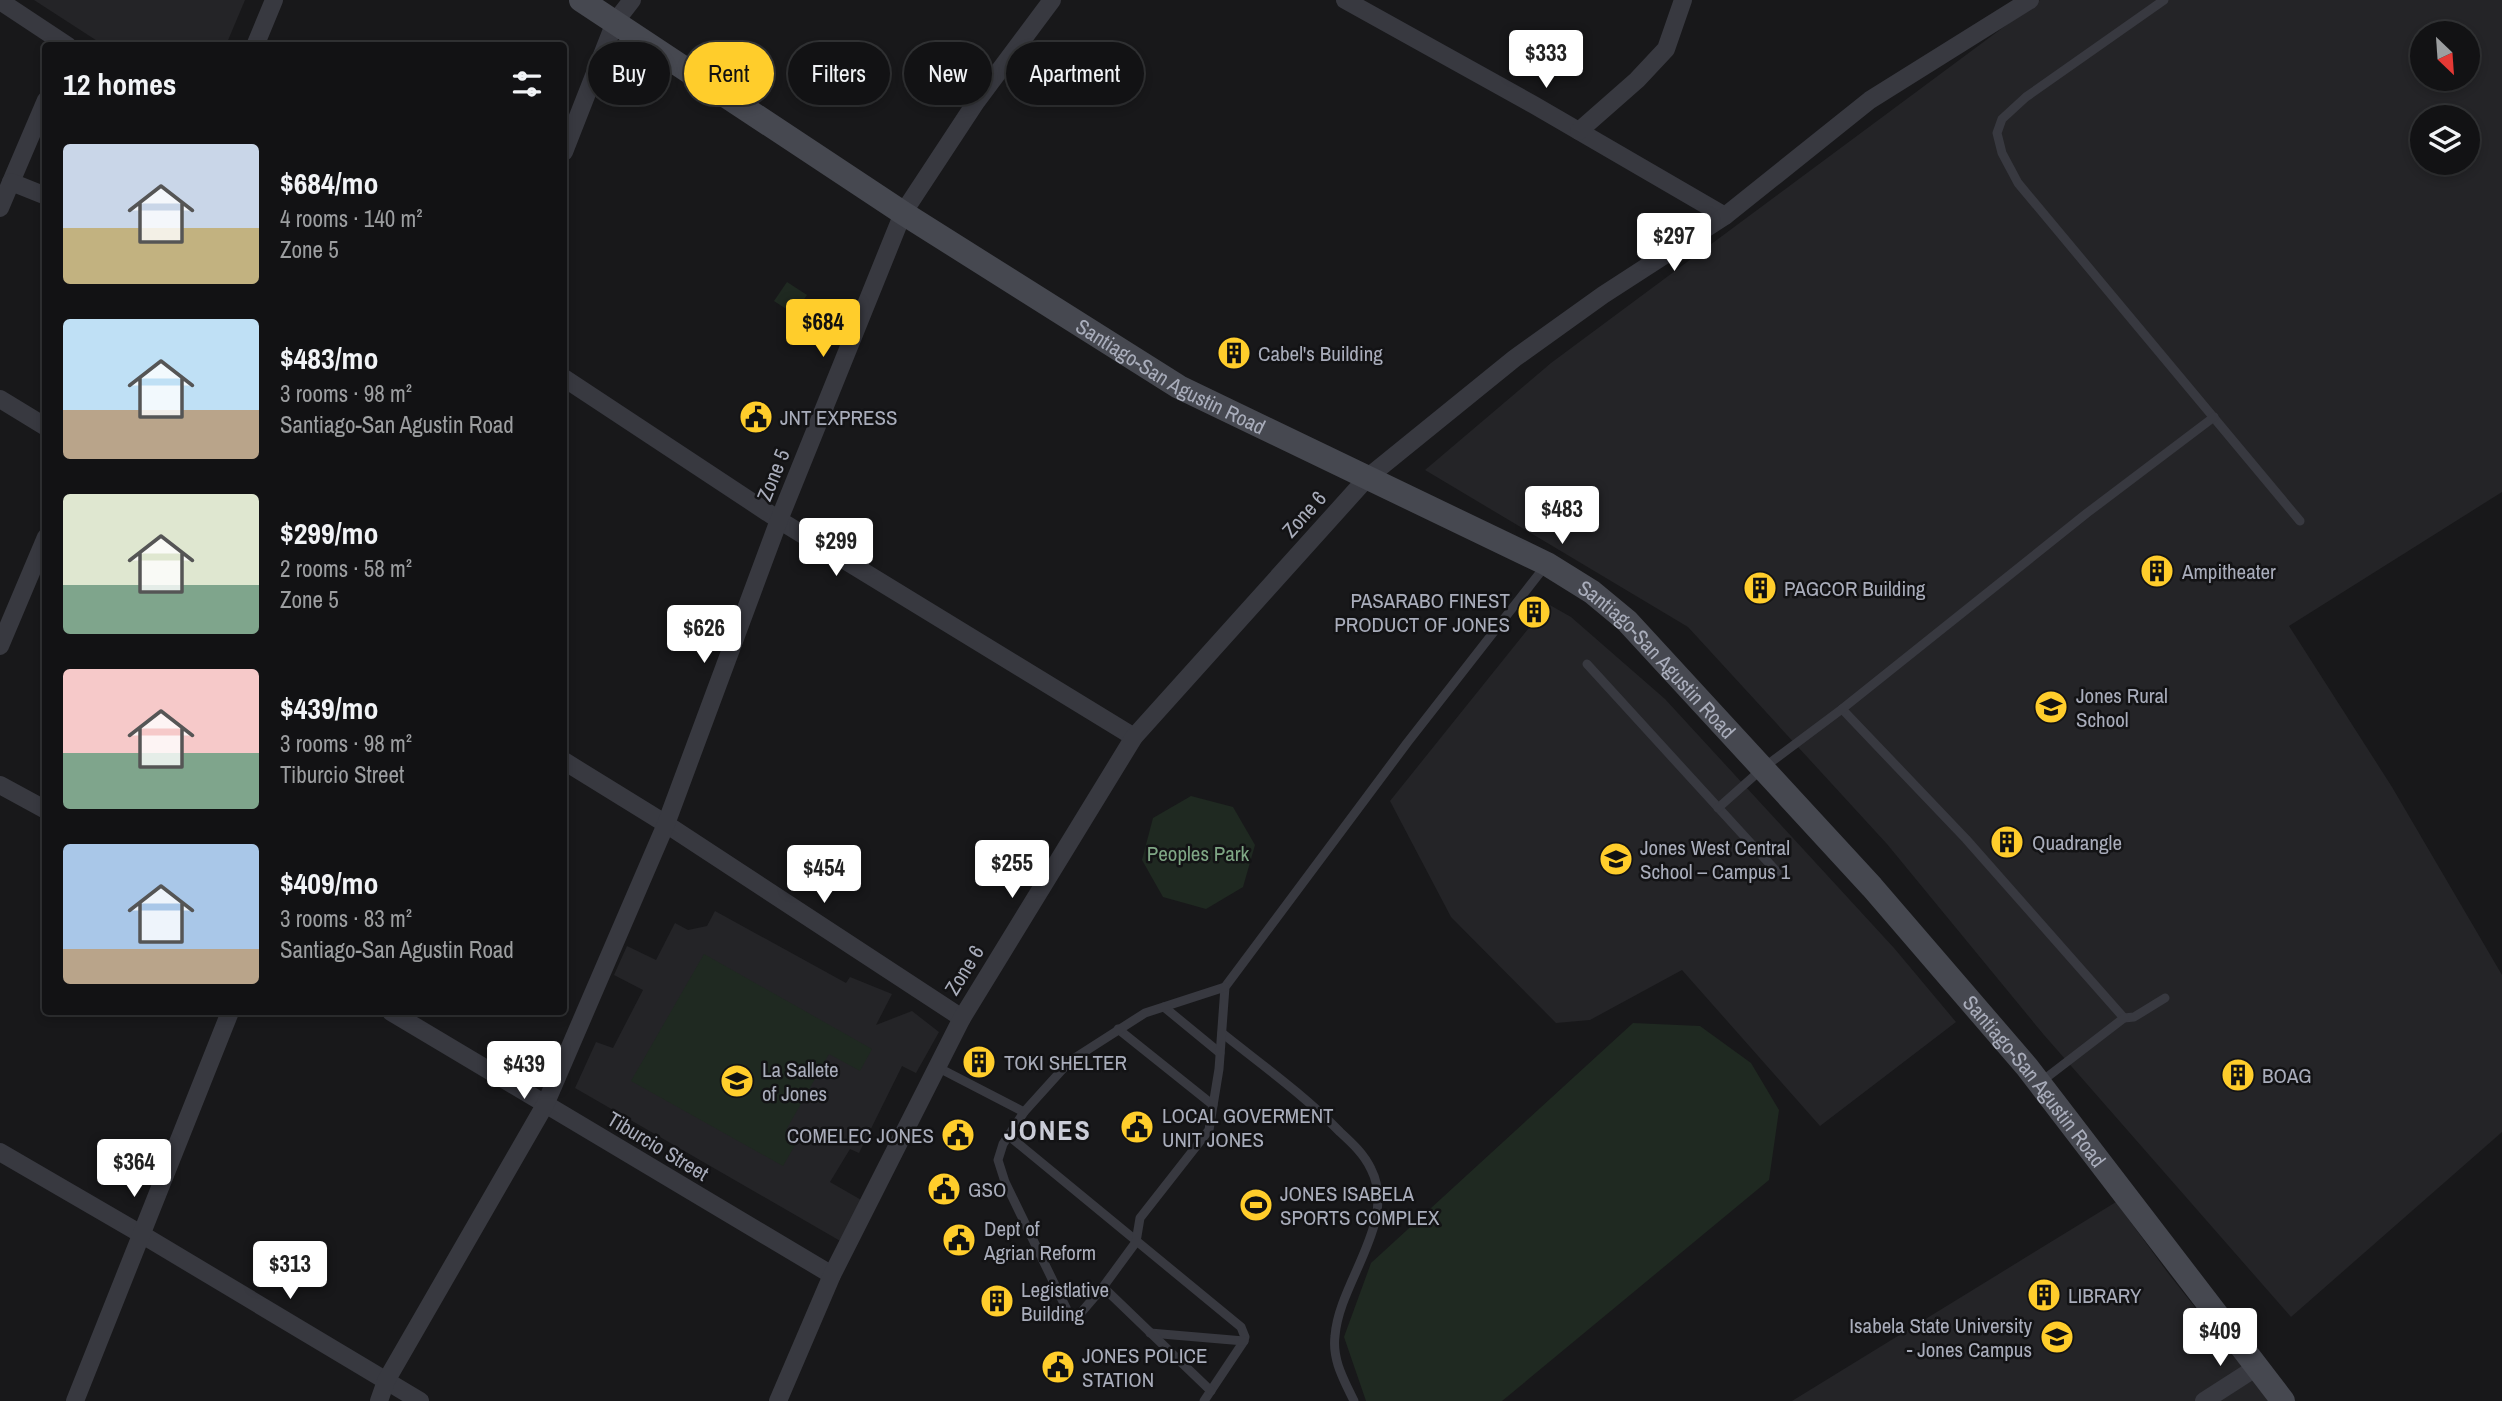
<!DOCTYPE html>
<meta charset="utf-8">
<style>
body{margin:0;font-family:"Archivo Narrow",sans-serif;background:#1b1b1d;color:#f1f3f6;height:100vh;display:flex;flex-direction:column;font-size:26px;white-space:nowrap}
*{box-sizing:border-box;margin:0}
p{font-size:23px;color:#9c9ea0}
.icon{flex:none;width:38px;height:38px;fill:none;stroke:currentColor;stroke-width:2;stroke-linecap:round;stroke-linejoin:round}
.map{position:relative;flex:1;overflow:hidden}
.details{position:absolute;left:42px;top:42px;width:525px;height:973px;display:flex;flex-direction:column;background:#121214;border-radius:7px;box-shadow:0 4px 10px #0003,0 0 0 2px #313234}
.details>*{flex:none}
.hud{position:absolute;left:588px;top:42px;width:665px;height:63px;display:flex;gap:14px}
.needle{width:46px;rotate:155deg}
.fabs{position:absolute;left:2410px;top:21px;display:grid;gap:14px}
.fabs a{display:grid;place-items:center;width:70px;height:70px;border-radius:50%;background:#121214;box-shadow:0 4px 10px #0003,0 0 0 2px #313234;font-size:35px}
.price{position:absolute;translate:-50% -60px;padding:0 16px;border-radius:7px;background:#fff;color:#222;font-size:23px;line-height:46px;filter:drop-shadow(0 2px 4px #0008)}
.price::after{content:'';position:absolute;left:50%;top:42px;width:21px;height:16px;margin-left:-10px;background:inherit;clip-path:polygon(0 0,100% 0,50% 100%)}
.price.active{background:#ffcd2b;color:#111}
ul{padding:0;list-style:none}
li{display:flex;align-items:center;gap:21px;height:175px;padding:0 21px}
li span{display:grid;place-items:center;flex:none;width:196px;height:140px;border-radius:7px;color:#555}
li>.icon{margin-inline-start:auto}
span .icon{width:84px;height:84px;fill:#fffc;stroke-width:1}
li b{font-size:30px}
h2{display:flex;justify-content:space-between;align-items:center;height:84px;padding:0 21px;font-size:30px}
.tag{padding:0 24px;border-radius:32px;background:#121214;box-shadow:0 4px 10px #0003,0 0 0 2px #313234;font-size:24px;line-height:63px}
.tag.active{background:#ffcd2b;color:#111}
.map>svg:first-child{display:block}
.built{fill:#242427;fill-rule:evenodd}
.green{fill:#1f2921}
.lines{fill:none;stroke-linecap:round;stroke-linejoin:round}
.lane{stroke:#383940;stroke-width:9}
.street{stroke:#383940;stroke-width:18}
.secondary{stroke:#464850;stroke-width:24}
.labels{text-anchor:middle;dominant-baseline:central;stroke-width:5;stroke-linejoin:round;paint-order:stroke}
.poi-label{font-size:21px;fill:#a9adbb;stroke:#131315;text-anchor:start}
.street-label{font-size:21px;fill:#a9adbb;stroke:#131315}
.park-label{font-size:21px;fill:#7fa785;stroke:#131315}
.district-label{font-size:28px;font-weight:bold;letter-spacing:2px;fill:#caccd7;stroke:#131315}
</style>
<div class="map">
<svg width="2502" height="1401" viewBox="0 0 2502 1401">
<rect width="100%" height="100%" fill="#18181a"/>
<g class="built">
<path d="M34,0H245L226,45L105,46Z"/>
<path d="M2040,0H2502V492L2289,626L2392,787L2502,975V1132L2291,1317L2044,1035L1887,844L1688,627L1425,470L1551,363ZM2422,33H2468V79H2422ZM2422,117H2468V163H2422Z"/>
<path d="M1548,604L1571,617L1665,699L1894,948L1956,1022L1820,1126L1682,970L1590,1020L1556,1023L1451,917L1390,801Z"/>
<path d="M715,911L846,983L850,977L892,994L876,1025L912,1011L939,1032L916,1073L902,1066L859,1153L850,1149L830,1182L863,1201L842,1242L575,1088L596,1042L613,1048L643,990L614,975L627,946L656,960L675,923L688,930L707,926Z"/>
<path d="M2116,1202L2168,1273L2269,1401H1792Z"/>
</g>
<g class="green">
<path d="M787,282L807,295L794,314L774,301Z"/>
<path d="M1191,796L1233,807L1255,845L1243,887L1206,909L1163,897L1142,860L1153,818Z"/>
<path d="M704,954L872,1049L860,1071L829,1054L785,1132L798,1140L783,1166L631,1081Z"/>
<path d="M1633,1023L1700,1026L1751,1063L1779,1110L1769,1180L1502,1401H1366L1344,1337L1371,1263Z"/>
</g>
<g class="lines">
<g class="lane">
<path d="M2164,0L2026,97L2002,119L1997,133L2002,153L2018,183L2300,521"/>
<path d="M1587,664L1777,872"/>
<path d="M1842,709L1966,839L2124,1018L2134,1017L2165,998"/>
<path d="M1718,808L1763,768L1842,709L2087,513L2214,417"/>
<path d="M1164,1007L1220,1053"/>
<path d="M1118,1029L1213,1105"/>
<path d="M1222,1033C1262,1065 1304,1095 1340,1132C1352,1143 1364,1154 1371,1169C1398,1222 1339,1282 1335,1336C1332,1360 1344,1380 1354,1401"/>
<path d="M937,1067L1024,1112"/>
<path d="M2042,1081L2124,1018"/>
<path d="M1009,1136L1241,1327L1245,1337L1244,1341L1204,1401"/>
<path d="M1103,1287L1136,1242L1140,1218L1209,1130L1219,1069L1225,987L1407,743L1546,565"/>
<path d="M1150,1333L1244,1341"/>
<path d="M1211,1391L1103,1287L1079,1315L1069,1314L1005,1182L998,1160L1003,1144L1024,1112L1070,1061L1145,1013L1225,987"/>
</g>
<g class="street">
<path d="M1345,0L1534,105L1725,216"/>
<path d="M0,1L68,46"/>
<path d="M255,46L274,0"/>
<path d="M1579,131L1637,80L1666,49L1683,0"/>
<path d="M564,152L615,22L632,0"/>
<path d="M11,182L46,100"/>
<path d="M0,208L11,182L46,196"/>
<path d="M564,378L779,520L1134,737"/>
<path d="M0,399L46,427"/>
<path d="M0,646L46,537"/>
<path d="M564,761L666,824L962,1018"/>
<path d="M0,785L46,810"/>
<path d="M391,1012L832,1275"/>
<path d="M0,1152L141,1234L420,1401"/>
<path d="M75,1401L230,1012"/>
<path d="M379,1401L386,1381L545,1105L666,824L779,520L903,213L976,102L1052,0"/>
<path d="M778,1401L832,1275L962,1018L1134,737L1367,478L1515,358L1603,295L1725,216L1870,100L2030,0"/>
<path d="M2204,1401L2257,1367"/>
</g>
<path class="secondary" id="s1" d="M581,0L903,213L1179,387L1547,564L1592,592L1627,621L1872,887L2027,1067L2283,1401"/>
</g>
<defs>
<symbol id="building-disc" viewBox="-11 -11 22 22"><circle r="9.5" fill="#ffcd2b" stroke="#131315"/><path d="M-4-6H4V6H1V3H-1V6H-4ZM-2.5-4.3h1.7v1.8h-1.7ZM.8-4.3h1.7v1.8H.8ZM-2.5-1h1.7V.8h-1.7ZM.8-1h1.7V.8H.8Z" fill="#111"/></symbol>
<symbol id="civic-disc" viewBox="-11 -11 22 22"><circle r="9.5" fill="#ffcd2b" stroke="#131315"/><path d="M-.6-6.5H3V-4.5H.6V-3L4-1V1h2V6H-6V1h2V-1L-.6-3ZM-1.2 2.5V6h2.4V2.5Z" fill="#111"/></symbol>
<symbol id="school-disc" viewBox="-11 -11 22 22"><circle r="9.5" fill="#ffcd2b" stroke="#131315"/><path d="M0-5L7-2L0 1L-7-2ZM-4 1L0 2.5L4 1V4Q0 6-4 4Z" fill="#111"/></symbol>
<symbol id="stadium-disc" viewBox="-11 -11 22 22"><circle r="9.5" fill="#ffcd2b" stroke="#131315"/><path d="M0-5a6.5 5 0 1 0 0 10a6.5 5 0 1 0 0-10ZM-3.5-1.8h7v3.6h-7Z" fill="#111"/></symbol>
<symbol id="university-disc" viewBox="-11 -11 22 22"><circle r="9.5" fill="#ffcd2b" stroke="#131315"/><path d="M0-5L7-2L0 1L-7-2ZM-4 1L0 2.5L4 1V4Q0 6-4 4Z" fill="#111"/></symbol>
</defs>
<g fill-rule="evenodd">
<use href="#building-disc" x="1215" y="334" width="38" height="38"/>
<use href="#civic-disc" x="737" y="398" width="38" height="38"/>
<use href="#building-disc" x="2138" y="552" width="38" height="38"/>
<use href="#building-disc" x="1741" y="569" width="38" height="38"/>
<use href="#building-disc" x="1515" y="593" width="38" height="38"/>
<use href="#school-disc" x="2032" y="688" width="38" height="38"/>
<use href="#building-disc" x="1988" y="823" width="38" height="38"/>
<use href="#school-disc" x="1597" y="840" width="38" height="38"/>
<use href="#building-disc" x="960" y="1043" width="38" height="38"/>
<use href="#building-disc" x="2219" y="1056" width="38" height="38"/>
<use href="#school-disc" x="718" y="1062" width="38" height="38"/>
<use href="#civic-disc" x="1118" y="1108" width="38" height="38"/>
<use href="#civic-disc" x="939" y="1116" width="38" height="38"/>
<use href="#civic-disc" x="925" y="1170" width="38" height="38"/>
<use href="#stadium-disc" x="1237" y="1186" width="38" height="38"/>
<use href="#civic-disc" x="940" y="1221" width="38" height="38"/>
<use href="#building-disc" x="2025" y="1276" width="38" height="38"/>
<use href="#building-disc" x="978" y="1282" width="38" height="38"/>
<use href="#university-disc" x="2038" y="1318" width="38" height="38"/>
<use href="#civic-disc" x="1039" y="1348" width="38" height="38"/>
</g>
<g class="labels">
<g class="poi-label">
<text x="1258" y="353">Cabel's Building</text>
<text x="780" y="417">JNT EXPRESS</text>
<text x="2182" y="571">Ampitheater</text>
<text x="1784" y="588">PAGCOR Building</text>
<text x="1510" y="600" text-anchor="end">PASARABO FINEST<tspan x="1510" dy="24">PRODUCT OF JONES</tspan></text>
<text x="2076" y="695">Jones Rural<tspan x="2076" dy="24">School</tspan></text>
<text x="2032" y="842">Quadrangle</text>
<text x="1640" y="847">Jones West Central<tspan x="1640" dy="24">School – Campus 1</tspan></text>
<text x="1004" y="1062">TOKI SHELTER</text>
<text x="762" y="1069">La Sallete<tspan x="762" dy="24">of Jones</tspan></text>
<text x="2262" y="1075">BOAG</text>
<text x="1162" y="1115">LOCAL GOVERMENT<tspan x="1162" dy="24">UNIT JONES</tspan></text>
<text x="934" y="1135" text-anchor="end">COMELEC JONES</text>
<text x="968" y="1189">GSO</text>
<text x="1280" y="1193">JONES ISABELA<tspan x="1280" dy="24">SPORTS COMPLEX</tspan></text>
<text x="984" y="1228">Dept of<tspan x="984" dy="24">Agrian Reform</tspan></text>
<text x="1021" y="1289">Legistlative<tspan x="1021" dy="24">Building</tspan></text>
<text x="2068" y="1295">LIBRARY</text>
<text x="2032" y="1325" text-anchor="end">Isabela State University<tspan x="2032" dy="24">- Jones Campus</tspan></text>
<text x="1082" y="1355">JONES POLICE<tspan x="1082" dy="24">STATION</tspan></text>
</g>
<g class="street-label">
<text stroke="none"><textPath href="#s1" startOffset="700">Santiago-San Agustin Road</textPath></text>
<text transform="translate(773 475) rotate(-68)">Zone 5</text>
<text transform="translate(1304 514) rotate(-48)">Zone 6</text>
<text stroke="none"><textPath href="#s1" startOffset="1267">Santiago-San Agustin Road</textPath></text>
<text transform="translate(964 970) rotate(-58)">Zone 6</text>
<text stroke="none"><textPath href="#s1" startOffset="1834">Santiago-San Agustin Road</textPath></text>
<text transform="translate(658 1146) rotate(31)">Tiburcio Street</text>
</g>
<g class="park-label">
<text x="1198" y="853">Peoples Park</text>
</g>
<g class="district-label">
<text x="1048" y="1130">JONES</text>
</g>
</g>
</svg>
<div class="fabs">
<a><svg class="needle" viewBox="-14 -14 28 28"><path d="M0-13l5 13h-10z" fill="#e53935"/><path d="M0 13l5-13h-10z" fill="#9c9ea0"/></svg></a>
<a><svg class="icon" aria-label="layers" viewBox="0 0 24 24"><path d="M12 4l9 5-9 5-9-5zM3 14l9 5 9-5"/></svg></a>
</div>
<b class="price" style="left:1546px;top:90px">$333</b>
<b class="price" style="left:1674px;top:273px">$297</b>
<b class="price active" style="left:823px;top:359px">$684</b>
<b class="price" style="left:1562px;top:546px">$483</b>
<b class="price" style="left:836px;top:578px">$299</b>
<b class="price" style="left:704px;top:665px">$626</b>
<b class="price" style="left:1012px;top:900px">$255</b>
<b class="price" style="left:824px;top:905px">$454</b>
<b class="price" style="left:524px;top:1101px">$439</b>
<b class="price" style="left:134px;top:1199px">$364</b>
<b class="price" style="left:290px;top:1301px">$313</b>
<b class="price" style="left:2220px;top:1368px">$409</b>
<div class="hud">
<a class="tag">Buy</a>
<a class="tag active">Rent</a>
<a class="tag">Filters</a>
<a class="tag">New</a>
<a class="tag">Apartment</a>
</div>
<section class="details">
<h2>12 homes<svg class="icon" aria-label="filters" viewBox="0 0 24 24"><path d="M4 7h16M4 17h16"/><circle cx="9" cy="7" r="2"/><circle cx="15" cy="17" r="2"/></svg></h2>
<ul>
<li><span style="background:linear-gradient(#c9d6e8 60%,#c2b280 0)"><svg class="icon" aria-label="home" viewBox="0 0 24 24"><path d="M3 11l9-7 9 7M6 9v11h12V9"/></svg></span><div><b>$684/mo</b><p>4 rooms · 140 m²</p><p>Zone 5</p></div></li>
<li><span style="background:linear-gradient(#bfe0f5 65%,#b9a48a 0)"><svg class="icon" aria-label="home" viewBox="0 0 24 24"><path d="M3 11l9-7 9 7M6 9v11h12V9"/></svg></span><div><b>$483/mo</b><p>3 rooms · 98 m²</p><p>Santiago-San Agustin Road</p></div></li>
<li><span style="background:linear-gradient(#dfe7d0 65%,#7fa58c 0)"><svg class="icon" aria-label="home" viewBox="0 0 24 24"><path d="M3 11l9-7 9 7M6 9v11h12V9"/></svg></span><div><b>$299/mo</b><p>2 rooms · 58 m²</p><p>Zone 5</p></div></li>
<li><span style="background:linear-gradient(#f6c9c9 60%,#7fa58c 0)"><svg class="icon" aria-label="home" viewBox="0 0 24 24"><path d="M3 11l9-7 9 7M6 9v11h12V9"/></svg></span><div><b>$439/mo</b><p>3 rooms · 98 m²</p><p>Tiburcio Street</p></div></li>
<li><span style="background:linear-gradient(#a9c7e8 75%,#b9a48a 0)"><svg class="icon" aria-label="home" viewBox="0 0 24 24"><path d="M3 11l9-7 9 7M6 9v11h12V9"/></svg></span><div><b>$409/mo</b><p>3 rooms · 83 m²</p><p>Santiago-San Agustin Road</p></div></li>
</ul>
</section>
</div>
